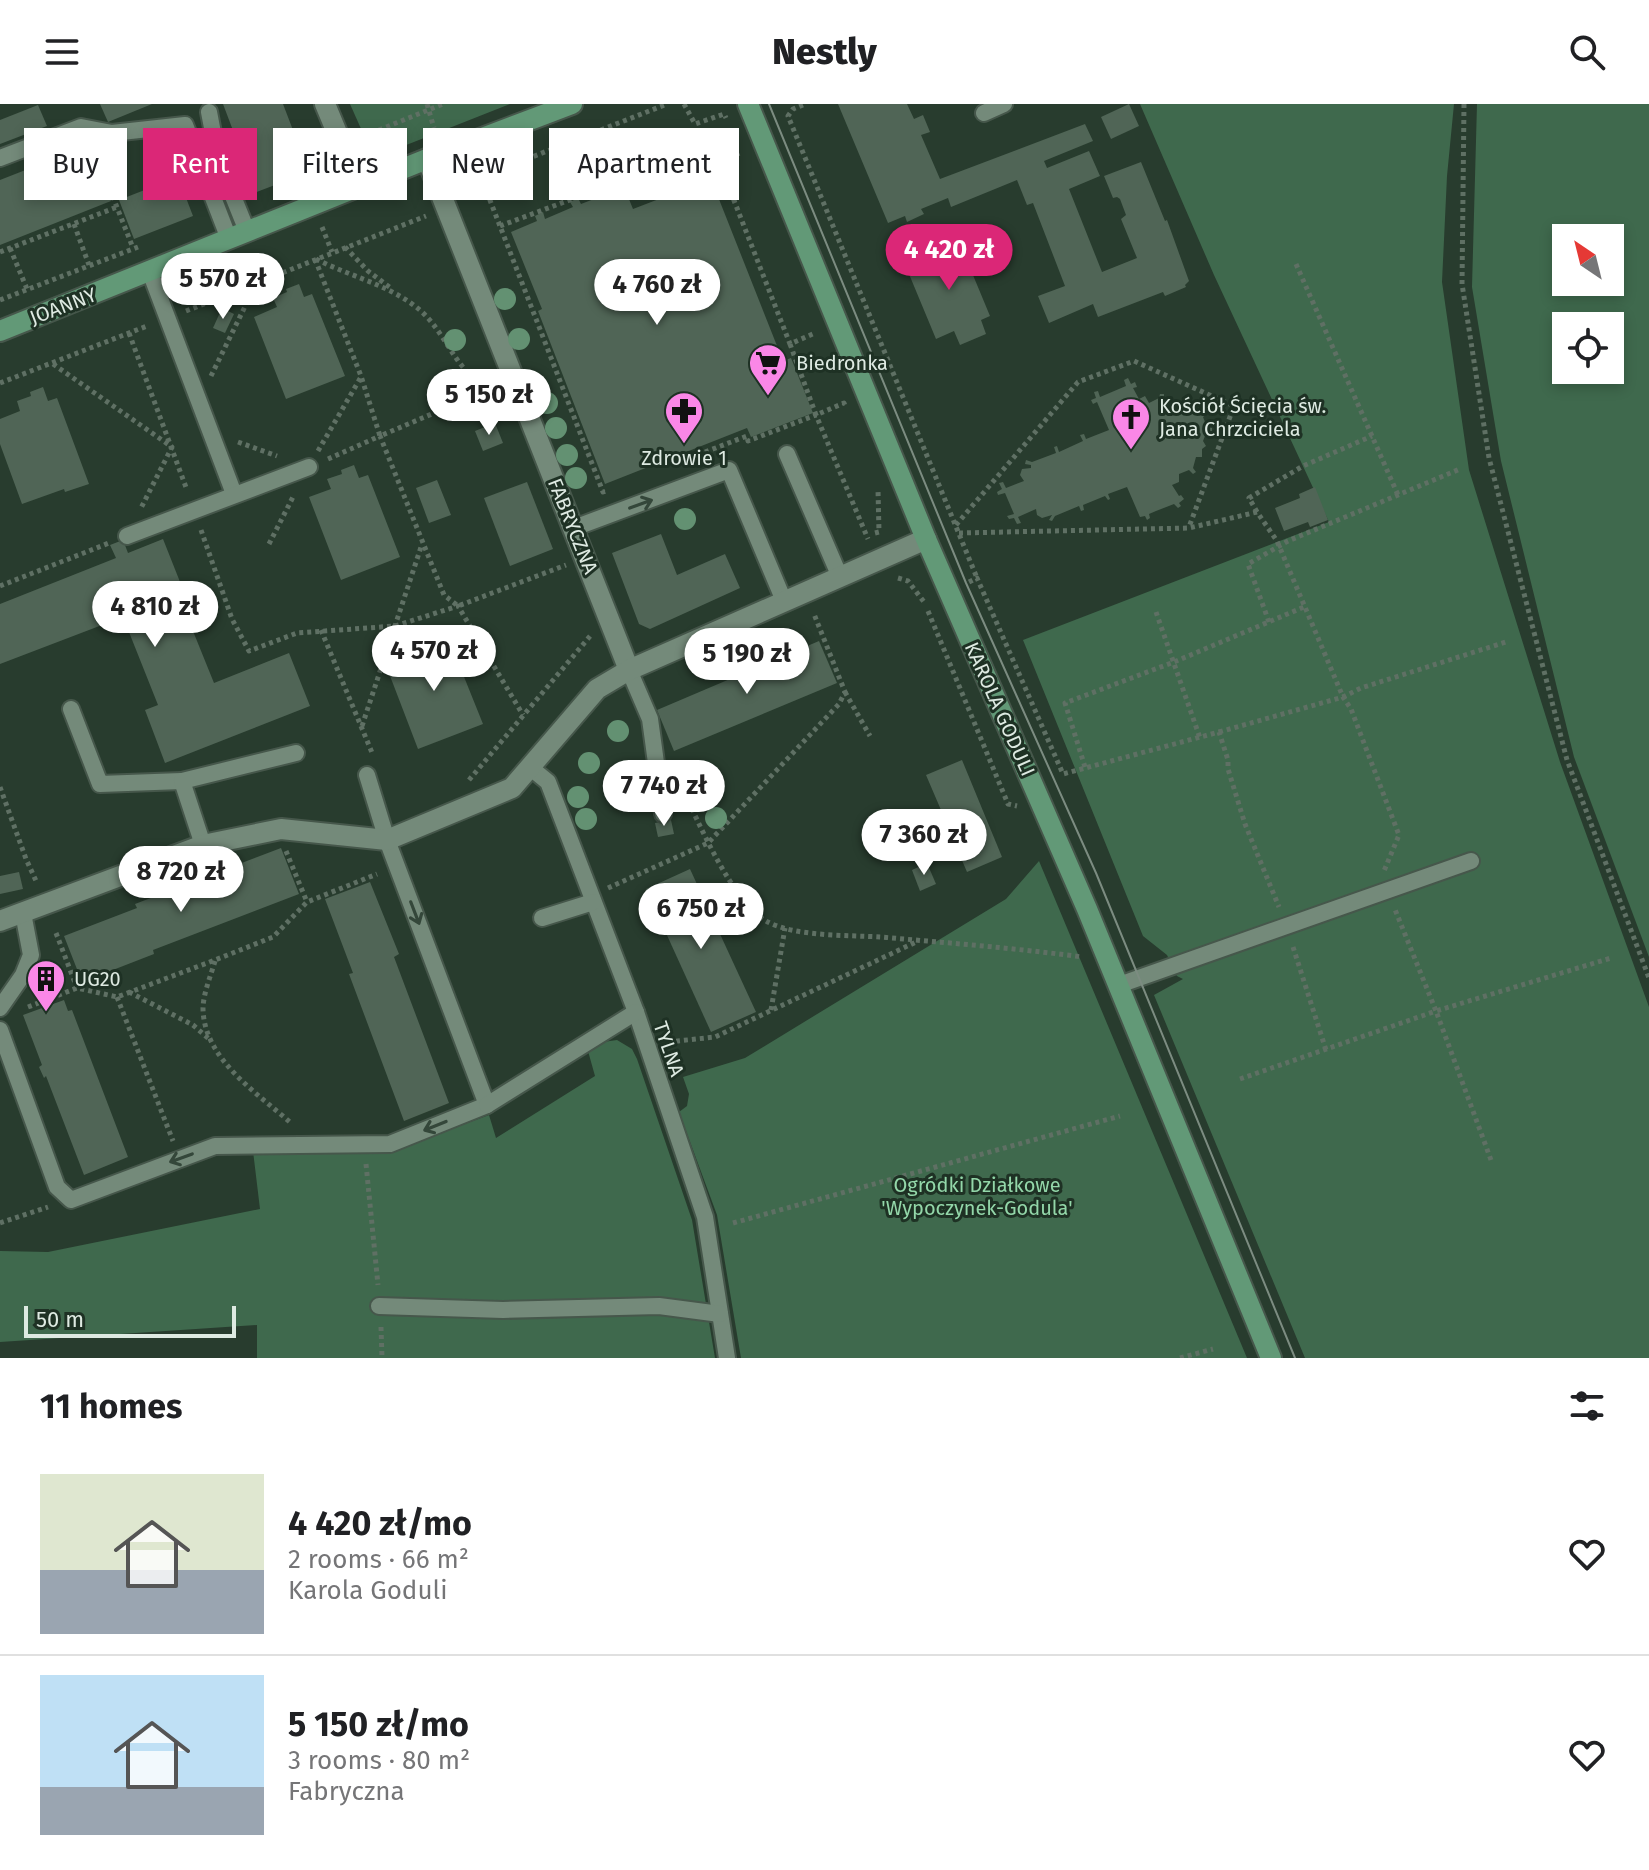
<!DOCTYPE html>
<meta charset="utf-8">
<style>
body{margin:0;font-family:"Fira Sans",sans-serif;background:#f2f2f2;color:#202124;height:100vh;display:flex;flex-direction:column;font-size:30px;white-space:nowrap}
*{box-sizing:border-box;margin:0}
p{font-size:26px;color:#757577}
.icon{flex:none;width:44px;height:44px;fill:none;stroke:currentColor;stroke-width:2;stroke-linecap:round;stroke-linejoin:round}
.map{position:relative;height:1254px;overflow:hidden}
.panel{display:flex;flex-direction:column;background:#fff;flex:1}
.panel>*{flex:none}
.hud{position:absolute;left:24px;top:24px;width:800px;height:72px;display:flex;gap:16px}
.needle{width:52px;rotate:325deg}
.buttons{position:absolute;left:1552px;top:120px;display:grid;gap:16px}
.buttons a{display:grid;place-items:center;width:72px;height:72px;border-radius:0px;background:#fff;box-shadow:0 4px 12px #0003;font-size:40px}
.scale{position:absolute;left:24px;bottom:20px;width:212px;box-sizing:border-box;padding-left:8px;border:4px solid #deeae2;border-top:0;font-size:22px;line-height:28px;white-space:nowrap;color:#deeae2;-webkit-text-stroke:6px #1e3124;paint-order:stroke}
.price{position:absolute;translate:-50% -68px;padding:0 18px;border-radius:28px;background:#fff;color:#222;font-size:26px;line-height:52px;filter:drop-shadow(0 2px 4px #0008)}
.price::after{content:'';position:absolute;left:50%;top:48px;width:24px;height:18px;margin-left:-12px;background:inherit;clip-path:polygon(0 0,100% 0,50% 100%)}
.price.active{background:#db2777;color:#fff}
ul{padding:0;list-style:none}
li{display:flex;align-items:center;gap:24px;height:200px;padding:0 40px}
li+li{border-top:2px solid #e0e0e0}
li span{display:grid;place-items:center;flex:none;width:224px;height:160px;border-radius:0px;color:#555}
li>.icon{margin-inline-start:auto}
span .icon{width:96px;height:96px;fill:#fffc;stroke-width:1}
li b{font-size:34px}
h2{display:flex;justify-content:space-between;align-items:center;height:96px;padding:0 40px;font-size:34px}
.pill{padding:0 28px;border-radius:0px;background:#fff;box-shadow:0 4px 12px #0003;font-size:28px;line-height:72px}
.pill.active{background:#db2777;color:#fff}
header{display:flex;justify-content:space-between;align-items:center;height:104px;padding:0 40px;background:#fff;font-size:36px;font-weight:800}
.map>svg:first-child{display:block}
.green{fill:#3f694d;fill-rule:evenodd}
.building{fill:#506556}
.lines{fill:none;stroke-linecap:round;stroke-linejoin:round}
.lane-casing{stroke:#46574b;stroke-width:20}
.street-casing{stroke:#46574b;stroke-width:24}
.secondary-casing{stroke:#46574b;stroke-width:24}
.path{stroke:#5f7064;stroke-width:5;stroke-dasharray:4 4;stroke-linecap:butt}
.lane{stroke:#748a7a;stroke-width:16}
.street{stroke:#748a7a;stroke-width:20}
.secondary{stroke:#629977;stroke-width:20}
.tram{stroke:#7c8c81;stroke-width:2}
.tree{fill:#639172}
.oneway{stroke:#34473a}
.labels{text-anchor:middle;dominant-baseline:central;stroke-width:6;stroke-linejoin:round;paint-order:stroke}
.street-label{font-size:20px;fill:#deeae2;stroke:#1e3124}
.poi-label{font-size:20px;fill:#deeae2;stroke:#1e3124;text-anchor:start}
.park-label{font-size:20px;fill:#93d7a9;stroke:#1e3124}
</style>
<header><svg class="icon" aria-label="menu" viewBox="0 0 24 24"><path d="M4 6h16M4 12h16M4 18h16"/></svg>Nestly<svg class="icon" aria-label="search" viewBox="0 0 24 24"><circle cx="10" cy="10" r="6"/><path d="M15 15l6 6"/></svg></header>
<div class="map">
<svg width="1649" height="1254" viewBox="0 0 1649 1254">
<rect width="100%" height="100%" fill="#283c2e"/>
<g class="green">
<path d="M350,0H510L381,51L370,45Z"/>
<path d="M1140,0H1454L1447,72L1442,178L1469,366L1560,658L1649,903V1254H1305L1154,891L1183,875L1177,872L1167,851L1143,832L1023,536L1329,418L1214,171Z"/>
<path d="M1477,0H1649V853L1574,653L1501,357L1472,183ZM1566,134H1610V178H1566ZM1566,222H1610V266H1566Z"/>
<path d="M1039,757L1247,1254H741L717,1111L679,1008L687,1002L689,990L683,973L745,954L1006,795Z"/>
<path d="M617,936L632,945L637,955L692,1116L715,1254H257V1221L0,1238V1147L48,1148L260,1105L253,1047H391L489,1011L496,1034L595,972L588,947L603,938Z"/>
</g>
<g class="building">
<path d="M100,0H152L108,18Z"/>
<path d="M223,0H283L309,68L241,94L224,50L240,45Z"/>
<path d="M838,0H907L914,15L923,11L930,28L921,31L940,75L1085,20L1093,37L1044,57L1047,64L1089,47L1100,72L1069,85L1102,168L1137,154L1121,115L1126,111L1120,95L1117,93L1113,94L1104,72L1141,58L1165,117L1167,116L1189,177L1185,181L1186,183L1165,192L1163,188L1098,213L1093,200L1049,219L1038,192L1065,182L1033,99L1027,101L1017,76L951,103L948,94L921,105L924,110L907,118L905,112L888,119Z"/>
<path d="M1129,0L1139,22L1111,35L1101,13Z"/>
<path d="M38,1L47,22L0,40V16Z"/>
<path d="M629,26L637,46L620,52L613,33Z"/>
<path d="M89,41L111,97L0,141V76Z"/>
<path d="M178,73L193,112L134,135L119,96Z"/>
<path d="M711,75L783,257L791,254L813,309L751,333L747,324L605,380L538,207L542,205L511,128L537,117L535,112L543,108L545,115L573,103L570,98L578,94L581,100L594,95L592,89L600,86L602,92L624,83L633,105Z"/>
<path d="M958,135L990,212L981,216L986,230L960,241L954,227L936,235L904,158Z"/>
<path d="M299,180L304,193L312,190L345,272L286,295L254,213L277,203L273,194L287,188L286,185Z"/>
<path d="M222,204L234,210L225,229L213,224Z"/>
<path d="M1128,274L1131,280L1135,278L1137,283L1133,284L1139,295L1145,292L1149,299L1159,294L1160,290H1164V295L1174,300L1178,297L1182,301H1188L1189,307L1200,310L1205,307L1207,310L1203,313L1207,323L1212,324V327H1207L1203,337L1206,342L1202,345V353H1196L1193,364L1196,368L1193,370L1189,366L1179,370V378L1172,381L1179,392L1181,391L1184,395L1179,399L1181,402L1178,404L1174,400L1156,407L1149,410L1150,414L1147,416L1145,412L1140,413L1127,383L1108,390L1110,395L1108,396L1105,392L1083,401L1084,406L1081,407L1079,402L1055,412L1052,417L1049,416L1052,411L1042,414L1037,411L1036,405L1018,413L1021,419L1017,420L1014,414L1009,415L1007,412L1014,410L1005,389L998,391L997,388L1002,385L999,379L1003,378L1006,384L1024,377L1020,371L1022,365L1031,364V361L1025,360L1026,356L1032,358L1056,349L1054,343L1057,342L1059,348L1083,337L1080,331L1084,330L1086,335L1109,326L1097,298L1093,300L1091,296L1096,294L1094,288L1098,287L1100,293L1126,282L1124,276Z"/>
<path d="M43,283L48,297L57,294L89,380L65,388L64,385L22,400L0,340V315L20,307L17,297L31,292L30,288Z"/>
<path d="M495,319L503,339L483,347L475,327Z"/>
<path d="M354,361L359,374L368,371L400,453L341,476L309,393L331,385L327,375L342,370L341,366Z"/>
<path d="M437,376L451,411L429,419L416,384Z"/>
<path d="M527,378L553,445L510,462L484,394Z"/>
<path d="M1315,383L1328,416L1310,423L1308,418L1284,427L1275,404L1300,394L1299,390Z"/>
<path d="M661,430L677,471L725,450L740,484L650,525L639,520L612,449Z"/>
<path d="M163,435L184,488L178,490L214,579L289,549L310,602L165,659L145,606L158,601L123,513L0,560V500L116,454L110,441L123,436L128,449Z"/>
<path d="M437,527L442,541L450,538L483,620L418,645L387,564L414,552L410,542L422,537L421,534Z"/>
<path d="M819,537L837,579L674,647L657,606Z"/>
<path d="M962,656L1002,753L967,768L949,726L946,728L940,714L944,713L926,671Z"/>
<path d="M671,716L674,730L658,733L655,719Z"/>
<path d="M281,744L299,790L153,846L154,850L82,878L64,832L137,804L135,800Z"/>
<path d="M927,759L936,780L920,787L912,766Z"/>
<path d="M690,765L756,908L711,928L646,785Z"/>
<path d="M19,768L23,785L0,790V772Z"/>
<path d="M370,778L399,850L394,853L449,999L404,1017L349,870L353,869L325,795Z"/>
<path d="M64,896L68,907L72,906L128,1053L84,1071L46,972L44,974L39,963L42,961L23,911Z"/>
</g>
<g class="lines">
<defs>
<g id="lane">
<path d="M209,8L218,55L247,127"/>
<path d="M984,9L1004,0"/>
<path d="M0,54L81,23L112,29L185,21L229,135"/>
<path d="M150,168L234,390"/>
<path d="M787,350L840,473"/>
<path d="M574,424L729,366L784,497"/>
<path d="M127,432L309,363"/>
<path d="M629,566L650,615L663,710"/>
<path d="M71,605L100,680L182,677"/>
<path d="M531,664L548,678L636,908L705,1113L727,1254"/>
<path d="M203,741L182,677L296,649"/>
<path d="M542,814L593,798"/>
<path d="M1119,881L1471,757"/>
<path d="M0,904L23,871L31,851L23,809"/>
<path d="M0,926L57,1083L71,1096L215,1042L390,1040L487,1001L387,736L367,671"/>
<path d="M487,1001L636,908"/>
<path d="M379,1202L503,1206L659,1202L720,1210"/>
</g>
<g id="street">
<path d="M325,0L359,82"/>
<path d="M427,55L629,566"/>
<path d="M0,817L203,741L281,725L387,736L512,684L597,585L629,566L926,435"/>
</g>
<g id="secondary">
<path d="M748,0L926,435L1087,805L1271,1254"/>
<path d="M0,227L427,55L572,0"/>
</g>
</defs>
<use href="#lane" class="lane-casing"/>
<use href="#street" class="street-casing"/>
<use href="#secondary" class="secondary-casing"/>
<g class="path">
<path d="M427,0L434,24"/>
<path d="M684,0L695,20L724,10L726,14"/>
<path d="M1464,0L1462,180L1489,354L1567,656L1649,874"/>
<path d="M803,1L793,5L788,12L977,474"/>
<path d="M373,28L380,44L406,34"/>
<path d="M364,32L443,0"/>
<path d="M98,55L133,144"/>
<path d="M719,58L790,240L815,229"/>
<path d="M481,73L603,388L606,387"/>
<path d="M615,79L643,69L672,76L740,49"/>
<path d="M466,91L481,73L667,0"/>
<path d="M74,120L89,161"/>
<path d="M500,122L615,79L595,28"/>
<path d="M322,123L332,148"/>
<path d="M345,143L368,167L392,185"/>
<path d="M10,144L27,185"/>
<path d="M0,148L117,103"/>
<path d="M315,155L361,272L380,332L493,284"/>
<path d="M316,155C351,173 391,181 421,207C448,232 454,265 489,286"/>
<path d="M1296,160L1398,391"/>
<path d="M0,196L138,143"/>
<path d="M186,207L426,112"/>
<path d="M129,229L187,386"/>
<path d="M790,240L816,311L844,299L845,302"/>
<path d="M53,260L172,343L141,404"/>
<path d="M211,272L256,180"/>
<path d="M0,279L147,222"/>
<path d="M238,338L277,352"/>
<path d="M318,347L361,273"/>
<path d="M705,348L747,332L748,337L816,311L868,435"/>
<path d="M328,355L380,332L444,491L458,502L566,461"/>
<path d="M1257,408L1249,394L1303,362L1372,332"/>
<path d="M956,421L1078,278L1134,257L1234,302L1189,423"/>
<path d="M201,426L232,515L249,547L297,529L395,522L458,502L523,611"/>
<path d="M875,429L879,428L878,386"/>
<path d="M959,429L1189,424L1257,408L1277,437L1343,593L1361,584L1506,538"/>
<path d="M269,440L294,391"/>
<path d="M898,474L908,477L924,498"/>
<path d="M969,478L977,474L1063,670L1219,628L1228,656V665L1245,720L1279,803"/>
<path d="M0,482L109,439"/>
<path d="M928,507L1008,700L1017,702"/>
<path d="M1156,508L1200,634"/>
<path d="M1269,518L1248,460L1288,437L1460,365"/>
<path d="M321,526L373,651"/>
<path d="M845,588L870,632"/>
<path d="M362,622L422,440"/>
<path d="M1219,628L1343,593L1351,605L1399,731L1384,767"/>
<path d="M1085,663L1065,599L1174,558L1304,503"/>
<path d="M469,676L591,531"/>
<path d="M0,683L26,755L37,779"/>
<path d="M682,683C699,720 732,797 766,817C794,833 849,831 881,833C948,839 1015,844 1082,853"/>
<path d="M286,747L307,798"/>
<path d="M608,784L708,739L839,600L845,588L814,510"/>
<path d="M56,829L77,884"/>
<path d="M1293,843L1326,946"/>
<path d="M215,857C211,871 203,890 203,905C204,955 257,989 291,1019"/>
<path d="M129,888L193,921L209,935"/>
<path d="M117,893L173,1037"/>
<path d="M28,903L77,884L117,893L215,856L273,833L307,798L377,770"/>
<path d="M771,906L785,824"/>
<path d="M668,938L715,933L916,838"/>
<path d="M1240,975L1436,907L1394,803"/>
<path d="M1491,1056L1436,907L1611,854"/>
<path d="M366,1060L378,1181"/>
<path d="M0,1119L48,1103"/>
<path d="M733,1119L1120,1012"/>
<path d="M381,1223L382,1254"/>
<path d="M1180,1254L1213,1245"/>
</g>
<use href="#lane" class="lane"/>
<use href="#street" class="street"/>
<use href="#secondary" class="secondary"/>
<path class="tram" d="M769,0L966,479L1096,769L1295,1254"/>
</g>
<g class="tree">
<circle cx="505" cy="195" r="11"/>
<circle cx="519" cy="235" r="11"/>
<circle cx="455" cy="236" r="11"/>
<circle cx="547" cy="299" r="11"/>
<circle cx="556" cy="324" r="11"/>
<circle cx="567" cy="351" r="11"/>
<circle cx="576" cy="374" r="11"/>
<circle cx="685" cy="415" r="11"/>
<circle cx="618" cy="627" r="11"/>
<circle cx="589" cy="659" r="11"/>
<circle cx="578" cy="693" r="11"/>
<circle cx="702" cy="696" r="11"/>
<circle cx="716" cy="714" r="11"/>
<circle cx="586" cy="715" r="11"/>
</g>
<defs><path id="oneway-shaft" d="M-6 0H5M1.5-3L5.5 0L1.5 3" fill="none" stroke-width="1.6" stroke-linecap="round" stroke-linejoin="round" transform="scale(2)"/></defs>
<g class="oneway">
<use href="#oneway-shaft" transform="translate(641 400) rotate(-20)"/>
<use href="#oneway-shaft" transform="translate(415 809) rotate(69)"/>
<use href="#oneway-shaft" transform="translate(435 1022) rotate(158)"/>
<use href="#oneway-shaft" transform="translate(181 1054) rotate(160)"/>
</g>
<defs>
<symbol id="supermarket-pin" viewBox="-11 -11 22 30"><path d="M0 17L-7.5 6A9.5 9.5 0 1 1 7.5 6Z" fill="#fa87e7" stroke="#1e3124"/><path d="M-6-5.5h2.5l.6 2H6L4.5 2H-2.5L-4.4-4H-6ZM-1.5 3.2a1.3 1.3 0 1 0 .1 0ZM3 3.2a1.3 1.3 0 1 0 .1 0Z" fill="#111"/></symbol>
<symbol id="pharmacy-pin" viewBox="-11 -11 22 30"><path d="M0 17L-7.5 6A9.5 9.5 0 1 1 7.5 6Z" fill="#fa87e7" stroke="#1e3124"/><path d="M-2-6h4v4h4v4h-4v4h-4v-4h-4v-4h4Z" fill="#111"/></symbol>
<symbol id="church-pin" viewBox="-11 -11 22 30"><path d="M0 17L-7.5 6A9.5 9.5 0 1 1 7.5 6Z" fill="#fa87e7" stroke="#1e3124"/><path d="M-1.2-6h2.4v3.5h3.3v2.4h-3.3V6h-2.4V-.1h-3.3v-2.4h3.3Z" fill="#111"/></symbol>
<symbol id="building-pin" viewBox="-11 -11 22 30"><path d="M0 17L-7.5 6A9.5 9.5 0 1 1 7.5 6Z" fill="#fa87e7" stroke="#1e3124"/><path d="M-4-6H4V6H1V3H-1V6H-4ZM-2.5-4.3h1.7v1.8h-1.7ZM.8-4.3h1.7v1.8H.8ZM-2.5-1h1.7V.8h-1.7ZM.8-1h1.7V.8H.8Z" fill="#111"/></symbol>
</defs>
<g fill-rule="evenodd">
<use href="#supermarket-pin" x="746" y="237" width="44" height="60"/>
<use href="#pharmacy-pin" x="662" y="285" width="44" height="60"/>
<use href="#church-pin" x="1109" y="291" width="44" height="60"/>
<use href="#building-pin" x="24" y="853" width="44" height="60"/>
</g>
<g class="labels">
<g class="street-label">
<text transform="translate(63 202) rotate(-21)">JOANNY</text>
<text transform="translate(573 422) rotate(68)">FABRYCZNA</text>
<text transform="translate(1000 605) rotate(66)">KAROLA GODULI</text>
<text transform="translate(669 945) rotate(71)">TYLNA</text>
</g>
<g class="poi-label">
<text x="796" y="259">Biedronka</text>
<text x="1159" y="302">Kościół Ścięcia św.<tspan x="1159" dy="23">Jana Chrzciciela</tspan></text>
<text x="684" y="354" text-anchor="middle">Zdrowie 1</text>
<text x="74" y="875">UG20</text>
</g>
<g class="park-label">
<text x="977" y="1081">Ogródki Działkowe<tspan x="977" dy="23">'Wypoczynek-Godula'</tspan></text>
</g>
</g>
</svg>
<div class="buttons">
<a><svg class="needle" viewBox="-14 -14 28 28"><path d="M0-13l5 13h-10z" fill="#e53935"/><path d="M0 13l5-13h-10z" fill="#757577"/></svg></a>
<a><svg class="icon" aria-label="locate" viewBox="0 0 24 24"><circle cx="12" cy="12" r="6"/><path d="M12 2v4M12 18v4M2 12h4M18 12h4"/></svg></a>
</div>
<div class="scale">50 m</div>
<b class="price active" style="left:949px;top:188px">4 420 zł</b>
<b class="price" style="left:223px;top:217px">5 570 zł</b>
<b class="price" style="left:657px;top:223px">4 760 zł</b>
<b class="price" style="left:489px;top:333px">5 150 zł</b>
<b class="price" style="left:155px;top:545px">4 810 zł</b>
<b class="price" style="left:434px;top:589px">4 570 zł</b>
<b class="price" style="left:747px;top:592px">5 190 zł</b>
<b class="price" style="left:664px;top:724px">7 740 zł</b>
<b class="price" style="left:924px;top:773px">7 360 zł</b>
<b class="price" style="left:181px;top:810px">8 720 zł</b>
<b class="price" style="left:701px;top:847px">6 750 zł</b>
<div class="hud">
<a class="pill">Buy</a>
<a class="pill active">Rent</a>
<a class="pill">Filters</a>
<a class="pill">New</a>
<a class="pill">Apartment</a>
</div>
</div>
<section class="panel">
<h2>11 homes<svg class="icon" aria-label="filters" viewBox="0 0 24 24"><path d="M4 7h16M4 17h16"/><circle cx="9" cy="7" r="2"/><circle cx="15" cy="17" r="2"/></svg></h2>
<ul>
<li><span style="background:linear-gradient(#dfe7d0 60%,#9aa5b1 0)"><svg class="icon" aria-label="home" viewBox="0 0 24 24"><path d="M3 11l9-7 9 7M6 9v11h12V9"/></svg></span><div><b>4 420 zł/mo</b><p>2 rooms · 66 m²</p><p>Karola Goduli</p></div><svg class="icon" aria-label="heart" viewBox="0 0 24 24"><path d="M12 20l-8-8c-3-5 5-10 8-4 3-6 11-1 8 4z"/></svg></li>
<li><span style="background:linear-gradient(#bfe0f5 70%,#9aa5b1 0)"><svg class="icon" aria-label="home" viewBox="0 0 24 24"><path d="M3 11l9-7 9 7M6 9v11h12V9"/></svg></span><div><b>5 150 zł/mo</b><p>3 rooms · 80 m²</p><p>Fabryczna</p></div><svg class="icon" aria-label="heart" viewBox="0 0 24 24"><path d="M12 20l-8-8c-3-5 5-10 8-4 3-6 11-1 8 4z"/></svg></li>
</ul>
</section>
